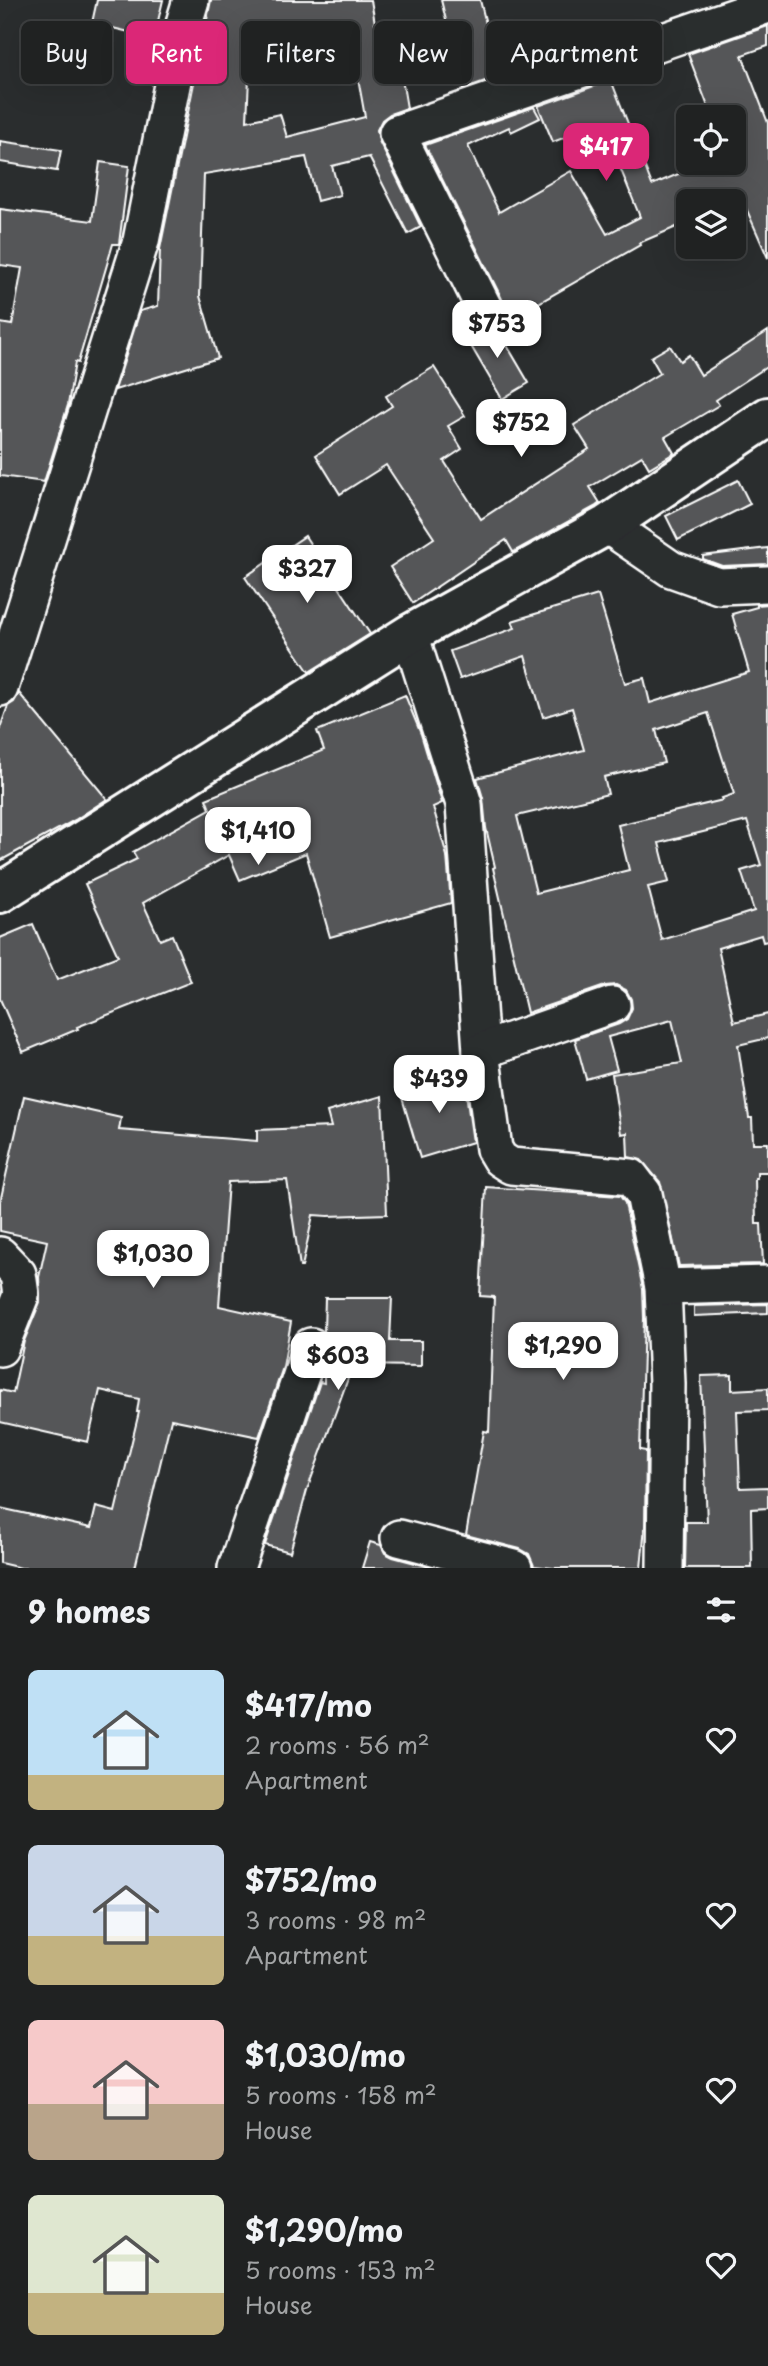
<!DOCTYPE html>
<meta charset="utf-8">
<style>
body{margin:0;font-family:"Playpen Sans",sans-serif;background:#282a2a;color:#f1f3f6;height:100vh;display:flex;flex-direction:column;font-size:26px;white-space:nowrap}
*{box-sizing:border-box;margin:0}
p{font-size:23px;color:#a2a4a5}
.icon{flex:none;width:38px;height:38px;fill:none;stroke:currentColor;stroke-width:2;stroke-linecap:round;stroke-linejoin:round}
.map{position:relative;height:1568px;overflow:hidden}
.details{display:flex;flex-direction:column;background:#202222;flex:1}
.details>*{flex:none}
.banner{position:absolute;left:21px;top:21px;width:726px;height:63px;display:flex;gap:14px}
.controls{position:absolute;left:676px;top:105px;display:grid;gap:14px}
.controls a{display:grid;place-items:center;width:70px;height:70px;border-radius:10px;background:#202222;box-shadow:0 7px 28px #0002,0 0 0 2px #3d3f40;font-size:35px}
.price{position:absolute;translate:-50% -60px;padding:0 16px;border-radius:14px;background:#fff;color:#222;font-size:23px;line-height:46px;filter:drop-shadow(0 2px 4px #0008)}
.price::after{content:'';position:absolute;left:50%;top:42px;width:21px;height:16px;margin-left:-10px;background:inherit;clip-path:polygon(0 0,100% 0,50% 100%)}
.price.on{background:#db2777;color:#fff}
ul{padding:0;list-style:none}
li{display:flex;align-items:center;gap:21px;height:175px;padding:0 28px}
li span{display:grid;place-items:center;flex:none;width:196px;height:140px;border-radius:10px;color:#555}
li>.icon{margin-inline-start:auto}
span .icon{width:84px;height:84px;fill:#fffc;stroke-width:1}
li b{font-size:30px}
h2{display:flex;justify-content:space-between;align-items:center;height:84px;padding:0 28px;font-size:30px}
.chip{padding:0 24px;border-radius:10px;background:#202222;box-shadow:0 7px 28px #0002,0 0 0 2px #3d3f40;font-size:24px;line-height:63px}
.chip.on{background:#db2777;color:#fff}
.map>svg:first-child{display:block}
.building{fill:#555758;stroke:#fff;stroke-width:2;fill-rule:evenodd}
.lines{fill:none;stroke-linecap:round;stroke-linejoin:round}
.minor-casing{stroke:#fff;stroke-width:40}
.major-casing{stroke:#fff;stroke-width:44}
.minor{stroke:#2a2d2e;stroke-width:35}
.major{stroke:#2a2d2e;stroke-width:38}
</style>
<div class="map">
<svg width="768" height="1568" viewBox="0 0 768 1568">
<rect width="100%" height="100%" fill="#2a2d2e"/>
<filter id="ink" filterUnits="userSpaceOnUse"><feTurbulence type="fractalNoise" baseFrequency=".0143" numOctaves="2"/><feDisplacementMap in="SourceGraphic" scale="14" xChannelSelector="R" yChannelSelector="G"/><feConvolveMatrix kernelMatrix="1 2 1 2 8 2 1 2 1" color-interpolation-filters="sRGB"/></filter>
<g filter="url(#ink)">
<g class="building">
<path d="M97,0H163L154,38L92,23Z"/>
<path d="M211,0H371L381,58L398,55L407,108L390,114L382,120L377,130L379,141L421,227L408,234L369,157L332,166L340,195L317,201L306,157L204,174L200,296L218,358L115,390L140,311L158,306L160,249ZM260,45L316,48L323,68L355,61L365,117L287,137L280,114L247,121L250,56L258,57Z"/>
<path d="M441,0H480L499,76L463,89Z"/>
<path d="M768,26V46L742,55L768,123V258L742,199L737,201H688V222L639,243L640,245L507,321L503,313L502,299L425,145L534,107L540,118L511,132L509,127L468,146L499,212L571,171L607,234L640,217L602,123L553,142L538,106L611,80L652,185L705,163H733V117H712L688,54Z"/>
<path d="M0,141L61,150L57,171L0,162Z"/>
<path d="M100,162L129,166L119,244H113L78,363L75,362L68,405L44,482L0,476V323L12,325L22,268L0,265V209L92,221Z"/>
<path d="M495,325L529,383L502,399L464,334L477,326L483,328Z"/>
<path d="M768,331V366L716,400L719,405L665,437L674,453L649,468L642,456L590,487L600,503L596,506L513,552L506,540L413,603L390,567L434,538L386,465L340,494L316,455L392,406L386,396L434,367L465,416L448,426L462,449L444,461L481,519L589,449L574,425L660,373L651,357L670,346L680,361L689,355L701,375Z"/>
<path d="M738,480L750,504L678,540L666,516Z"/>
<path d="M305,536L370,634L309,672L245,577Z"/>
<path d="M768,548V564L722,566L703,559V556Z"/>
<path d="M598,595L625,683L644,678L650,703L749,672L732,614L757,607V605L768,604V941L763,942L761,935L718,948L734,1022L768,1014V1038L738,1045L749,1118H752L753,1143H768V1172H757V1178H755L756,1224H761L763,1264L679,1266L660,1182L641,1160L628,1157L627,1133L621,1134L612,1074L682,1063L672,1020L608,1037L617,1070L586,1079L575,1039L619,1024L627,1019L632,1008L631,999L626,990L616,985L605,986L527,1013L493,868L495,867L486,828L483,798L477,778L584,750L572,708L543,717L525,656L460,679L450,651L515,628L512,621ZM708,713L734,794L722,798L723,800L618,825L629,870L536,893L517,816L608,794L604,777L664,763L656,730ZM747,821L761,865L741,871L754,911L662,940L648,887L669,882L659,843Z"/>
<path d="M19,693L107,799L75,820L0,861V728L8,706L14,702Z"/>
<path d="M405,695L421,734L442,803L433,807L447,856L451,903L330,937L306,853L240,880L229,855L143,903L160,940L172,935L191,982L77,1027L78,1029L23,1052L0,999V938L33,924L57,980L118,956L85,884L137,859L133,852L210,809L206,799L324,750L317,731Z"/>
<path d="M463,1072L473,1142L420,1158L400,1091Z"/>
<path d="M24,1096L121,1118L119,1130L257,1141V1130L331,1127L327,1112L382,1096L387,1214L328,1216L313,1215L302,1267H300L287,1180L228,1182L219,1306L291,1322L283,1367L259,1437L171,1419L135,1568H21L0,1563V1508L91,1528L96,1507L115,1512L139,1412H137L139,1399L100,1390L88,1442L0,1422V1390L13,1393L24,1341L40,1302L39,1277L47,1241L0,1231V1202Z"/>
<path d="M486,1187L620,1196L625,1203L643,1289L644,1318L640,1450L646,1451L645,1526L641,1568H553L534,1566L529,1554L520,1549L466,1535L484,1431L489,1432L494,1297L480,1296Z"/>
<path d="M325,1298H392L390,1341H421V1366L353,1365L307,1490L290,1552L265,1545L320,1382L324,1383V1371L331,1343L324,1331Z"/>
<path d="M768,1304V1313L694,1316V1306Z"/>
<path d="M732,1375V1390L768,1388V1410L737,1411L740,1488L768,1487V1508L751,1509L752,1568H685L686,1522H707L701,1376Z"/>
<path d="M370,1542L381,1545L385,1553L393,1557L434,1568H362Z"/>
</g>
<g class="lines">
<defs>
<g id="minor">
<path d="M484,308L397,133L768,5"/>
<path d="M607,525L671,569L719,586L768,584"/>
<path d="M410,634L464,804L481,1051L494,1149L500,1159L511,1166L631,1177L644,1194L663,1287L667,1384L665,1568"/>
<path d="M0,688L141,241L185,20L191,0"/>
<path d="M481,1051L612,1005"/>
<path d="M0,1255L18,1274L21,1295L0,1348"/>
<path d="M663,1287L768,1284"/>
<path d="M399,1538L514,1568"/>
<path d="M236,1568L311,1346"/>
</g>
<path id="major" d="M0,893L410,634L607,525L768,417"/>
</defs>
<use href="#minor" class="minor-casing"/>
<use href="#major" class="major-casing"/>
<use href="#minor" class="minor"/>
<use href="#major" class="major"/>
</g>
</g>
</svg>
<div class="controls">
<a><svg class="icon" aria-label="locate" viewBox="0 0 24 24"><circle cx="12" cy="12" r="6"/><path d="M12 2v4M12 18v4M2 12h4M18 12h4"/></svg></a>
<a><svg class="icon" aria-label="layers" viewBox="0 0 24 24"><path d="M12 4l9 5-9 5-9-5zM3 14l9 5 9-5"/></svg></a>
</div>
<b class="price on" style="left:606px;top:183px">$417</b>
<b class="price" style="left:497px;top:360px">$753</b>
<b class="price" style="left:521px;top:459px">$752</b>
<b class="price" style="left:307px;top:605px">$327</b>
<b class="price" style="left:258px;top:867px">$1,410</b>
<b class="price" style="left:439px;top:1115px">$439</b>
<b class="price" style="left:153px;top:1290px">$1,030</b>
<b class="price" style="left:563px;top:1382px">$1,290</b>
<b class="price" style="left:338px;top:1392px">$603</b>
<div class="banner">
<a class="chip">Buy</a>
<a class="chip on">Rent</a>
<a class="chip">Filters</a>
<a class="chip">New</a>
<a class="chip">Apartment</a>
</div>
</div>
<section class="details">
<h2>9 homes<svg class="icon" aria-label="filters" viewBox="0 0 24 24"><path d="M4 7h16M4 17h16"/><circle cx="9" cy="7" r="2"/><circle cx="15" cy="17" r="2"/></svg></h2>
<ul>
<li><span style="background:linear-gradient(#bfe0f5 75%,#c2b280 0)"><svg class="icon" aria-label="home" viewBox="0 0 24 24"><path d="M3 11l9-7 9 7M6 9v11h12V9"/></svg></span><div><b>$417/mo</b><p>2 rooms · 56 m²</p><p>Apartment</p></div><svg class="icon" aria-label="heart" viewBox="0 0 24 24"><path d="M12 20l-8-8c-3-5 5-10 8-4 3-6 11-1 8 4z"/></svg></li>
<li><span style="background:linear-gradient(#c9d6e8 65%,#c2b280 0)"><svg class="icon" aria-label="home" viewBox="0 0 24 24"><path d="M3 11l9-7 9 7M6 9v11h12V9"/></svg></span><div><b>$752/mo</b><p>3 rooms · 98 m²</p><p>Apartment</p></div><svg class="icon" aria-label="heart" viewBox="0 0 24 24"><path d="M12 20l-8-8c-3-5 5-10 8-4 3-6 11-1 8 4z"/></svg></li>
<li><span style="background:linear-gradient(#f6c9c9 60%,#b9a48a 0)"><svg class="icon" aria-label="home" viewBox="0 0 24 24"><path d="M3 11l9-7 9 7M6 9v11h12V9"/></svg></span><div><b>$1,030/mo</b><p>5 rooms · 158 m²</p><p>House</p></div><svg class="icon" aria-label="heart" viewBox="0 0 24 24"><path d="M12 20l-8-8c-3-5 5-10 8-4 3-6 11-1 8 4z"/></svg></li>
<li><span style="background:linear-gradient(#dfe7d0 70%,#c2b280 0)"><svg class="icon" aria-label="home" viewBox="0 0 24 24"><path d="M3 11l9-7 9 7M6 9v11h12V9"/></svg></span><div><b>$1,290/mo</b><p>5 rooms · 153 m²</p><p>House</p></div><svg class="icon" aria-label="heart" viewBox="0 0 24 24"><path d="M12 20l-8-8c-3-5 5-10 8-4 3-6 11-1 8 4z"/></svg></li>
</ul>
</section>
